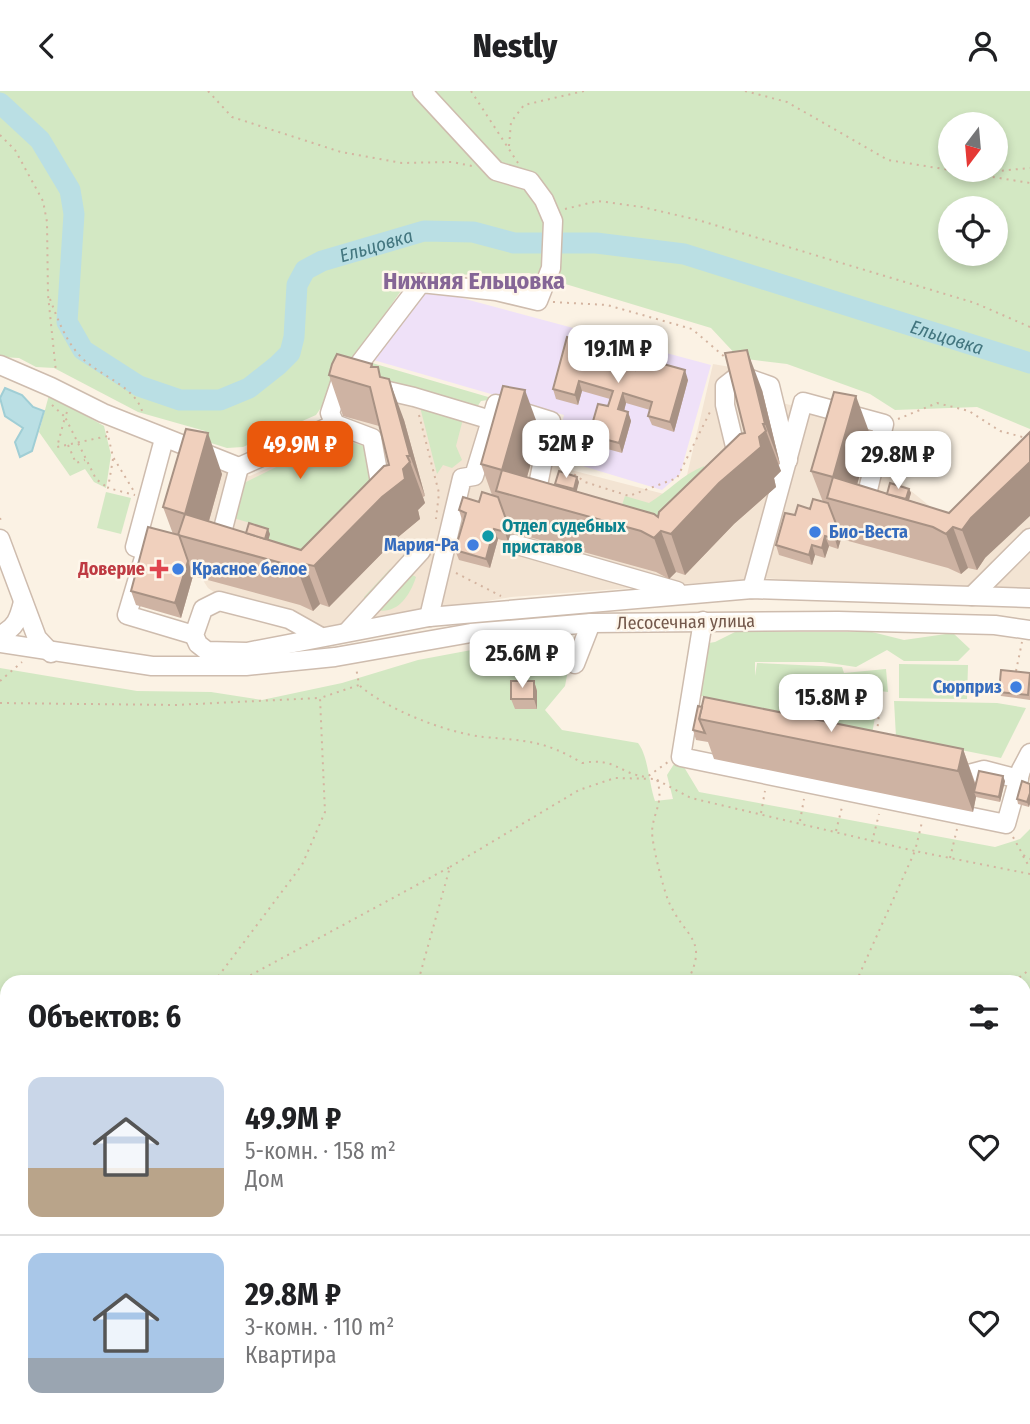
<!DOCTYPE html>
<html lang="ru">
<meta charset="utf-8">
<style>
body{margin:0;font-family:"Fira Sans Condensed",sans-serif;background:#f6f6f6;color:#202124;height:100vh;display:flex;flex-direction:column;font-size:26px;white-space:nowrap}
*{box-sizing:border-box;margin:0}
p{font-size:23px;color:#757577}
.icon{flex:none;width:38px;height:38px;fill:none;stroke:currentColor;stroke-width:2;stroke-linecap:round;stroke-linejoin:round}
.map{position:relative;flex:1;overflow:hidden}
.drawer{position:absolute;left:0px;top:884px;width:1031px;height:450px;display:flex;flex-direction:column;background:#fff;border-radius:21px 21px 0 0;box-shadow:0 4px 10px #0003}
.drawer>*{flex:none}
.needle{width:46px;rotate:196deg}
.fabs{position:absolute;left:938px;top:21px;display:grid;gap:14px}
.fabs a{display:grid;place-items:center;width:70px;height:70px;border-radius:50%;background:#fff;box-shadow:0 4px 10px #0003;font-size:35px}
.price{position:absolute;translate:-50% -60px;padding:0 16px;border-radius:14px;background:#fff;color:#222;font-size:23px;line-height:46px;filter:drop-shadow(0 2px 4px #0008)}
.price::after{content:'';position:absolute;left:50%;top:42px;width:21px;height:16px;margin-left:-10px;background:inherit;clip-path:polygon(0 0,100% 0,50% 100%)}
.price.selected{background:#ea580c;color:#fff}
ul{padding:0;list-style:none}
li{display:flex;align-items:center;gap:21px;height:175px;padding:0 28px}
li+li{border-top:2px solid #e0e0e0}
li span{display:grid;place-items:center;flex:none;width:196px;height:140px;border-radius:14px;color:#555}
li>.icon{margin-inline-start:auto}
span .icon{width:84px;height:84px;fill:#fffc;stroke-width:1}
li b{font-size:30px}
h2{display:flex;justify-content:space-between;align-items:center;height:84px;padding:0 28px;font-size:30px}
header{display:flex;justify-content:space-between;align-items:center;height:91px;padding:0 28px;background:#fff;font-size:32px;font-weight:800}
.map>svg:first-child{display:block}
.residential{fill:#f3e4d3}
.education{fill:#efe1f8}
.green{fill:#d3e8c3;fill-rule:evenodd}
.water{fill:#badfe4;stroke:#a0ced5;stroke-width:2}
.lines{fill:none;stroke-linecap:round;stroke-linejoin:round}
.stream{stroke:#a0ced5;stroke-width:3.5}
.river{stroke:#badfe4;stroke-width:21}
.minor-casing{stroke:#cebcae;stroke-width:21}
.path{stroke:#d4b4a0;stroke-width:2;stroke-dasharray:2 5;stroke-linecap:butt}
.minor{stroke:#fff;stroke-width:18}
.wall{fill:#ceb3a3}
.shaded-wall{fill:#a89284}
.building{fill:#f0d0bd;stroke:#a89284;stroke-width:2}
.shop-dot{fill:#3f7fe0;stroke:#fef6ea;stroke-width:2.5}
.culture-dot{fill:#0f9aa8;stroke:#fef6ea;stroke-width:2.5}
.health-dot{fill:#e0444e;stroke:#fef6ea;stroke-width:2.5}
.labels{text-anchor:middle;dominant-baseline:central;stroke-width:5;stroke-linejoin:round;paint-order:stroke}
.culture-label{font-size:18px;font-weight:bold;fill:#0d838f;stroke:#fef6ea;text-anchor:start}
.shop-label{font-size:18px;font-weight:bold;fill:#366cbe;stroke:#fef6ea;text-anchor:start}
.health-label{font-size:18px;font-weight:bold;fill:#be3a42;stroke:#fef6ea;text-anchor:end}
.street-label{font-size:18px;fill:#73584b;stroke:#fef6ea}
.water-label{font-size:19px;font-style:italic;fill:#43767f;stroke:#fef6ea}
.district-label{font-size:24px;font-weight:bold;fill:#856696;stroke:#fef6ea}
</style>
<header><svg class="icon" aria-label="back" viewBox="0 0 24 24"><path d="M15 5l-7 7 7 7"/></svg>Nestly<svg class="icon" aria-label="person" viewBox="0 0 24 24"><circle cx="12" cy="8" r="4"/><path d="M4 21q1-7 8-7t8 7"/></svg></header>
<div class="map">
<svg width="1030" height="1333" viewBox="0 0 1030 1333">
<rect width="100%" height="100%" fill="#fbf2e4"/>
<path class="residential" d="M713,273L736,277L779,311L876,337L870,367L947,429L1030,365V502L921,500L764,487L511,506L314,538L217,503L208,497L178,450L203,372L250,385L340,345L353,296L545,332L536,370L668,404L687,384Z"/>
<path class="education" d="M428,198L711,274L680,383L662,399L553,366L564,324L370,268Z"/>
<g class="green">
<path d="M0,0H1030V338L977,316L895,319L870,303L787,273L739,267L711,237L529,182L411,185L316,324L243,356L227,357L211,352L205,340L138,321L54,277L36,276L19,267L0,266ZM950,33H996V79H950ZM950,117H996V163H950Z"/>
<path d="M355,267L495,308L481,310L477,316L359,283Z"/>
<path d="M49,304L104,335L111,364L106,397L94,391L85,378L70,385L39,341Z"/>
<path d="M420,316L463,328L456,355L462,369L452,377L443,374L437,383Z"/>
<path d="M335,347L364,355L375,409L304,474L264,464L267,437L230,426L242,393Z"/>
<path d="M704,375L705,389L665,427L647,433L622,414L625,405L649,412C669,400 683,383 704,375Z"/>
<path d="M106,401L131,407L121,443L97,437Z"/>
<path d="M400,477L416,486C408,510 392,529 365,515L364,506L390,478Z"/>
<path d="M735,541H872L904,549L953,542L970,558L958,570H904L887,559L856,576L823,571H755V585L757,572L842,576L844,582L886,578L888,601L845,596L879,604L872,643L688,602L683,592L690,555L715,551Z"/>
<path d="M573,553L565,595L545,619L562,639L638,652C648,664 649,693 655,710L673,708L667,684L674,673L684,676L699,701L995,756L1020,748L1030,738V1333H0V577L137,600L211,601L262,609L342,592L418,569L482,557ZM7,891H1024V1326H7Z"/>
<path d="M899,573L968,574L967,608L899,607Z"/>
<path d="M894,610L997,612L1026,617L1001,667L896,646Z"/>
</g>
<path class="water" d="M5,297L22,304L33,316L44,320L32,360L20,366L15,351L23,337L5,325L0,307Z"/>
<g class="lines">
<path class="stream" d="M0,15L2,13"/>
<path class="river" id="s1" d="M0,12L40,49L70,99L74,123L67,231L83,259L139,295L180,309H220L249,297L278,274L290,262L294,246L297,194L305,179L322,170L424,140L473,141L514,152H596L684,163L1030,272"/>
<defs>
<g id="minor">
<path d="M0,274L51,296L103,322L239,376L335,333L330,322L341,289L414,306L491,329"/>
<path d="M354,287L350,285L421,192L496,200L538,210L551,177L553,130L544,109L530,90L496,80L422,0"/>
<path d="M335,333L372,347L382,403"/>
<path d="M164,348L135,456L146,460L127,524L194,544"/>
<path d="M739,372L725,314V295L739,284L770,295L788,369"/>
<path d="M0,448L37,547L51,562"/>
<path d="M514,453L677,500"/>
<path d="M224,454L219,453L239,376"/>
<path d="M752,498L803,311L884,333L864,415L869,416"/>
<path d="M972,505L1030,447"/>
<path d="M429,526L462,387L474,385L496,313L551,330L538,394L547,409"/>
<path d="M703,530L681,666L1006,733L1021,679L1030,662"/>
<path d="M347,541L421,460"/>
<path d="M0,544C16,537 19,527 23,511"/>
<path d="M321,546L289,528L219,510L203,518L194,544L198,553L207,560L247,561L429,526L752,498L1030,507"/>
<path d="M0,552L152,575H246L335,566L471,542L591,532L838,530L995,534L1030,539"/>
<path d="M575,573L591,532"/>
<path d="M950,679L969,683L984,679L1019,688"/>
</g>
</defs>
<use href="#minor" class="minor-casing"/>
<g class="path">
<path d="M208,0L232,26L341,61L402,72L452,71L472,75"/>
<path d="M471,0L518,72"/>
<path d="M745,0L787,11L888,69L1030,92"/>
<path d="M0,44L15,59L43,110L47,131L48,204L56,281"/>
<path d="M509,55L511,31L524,14L584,0"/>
<path d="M967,83L1030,77"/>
<path d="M565,118L598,110L642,116L698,129L975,212L1030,236"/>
<path d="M50,208C58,229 66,251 82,267C101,286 136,295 143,323"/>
<path d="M553,211L607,214L692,238L726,267"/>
<path d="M52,314L65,326L57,356L108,345"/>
<path d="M67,321L65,326L96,388L108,397"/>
<path d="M419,324L439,402L436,428"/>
<path d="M898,328L937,312L969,320L1000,340L1030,348"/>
<path d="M107,340L113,366L135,402"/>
<path d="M68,354L76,372L85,369"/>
<path d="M113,368L108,397L135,404"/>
<path d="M557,371L585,391L629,405L677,387L711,319"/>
<path d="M0,427L2,433"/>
<path d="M456,482L501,505"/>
<path d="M1016,580L1022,551"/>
<path d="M0,590L22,571"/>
<path d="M360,595C388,619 447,642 484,646C526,650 544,649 582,672C616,666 619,683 647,686L668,671"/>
<path d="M0,612L175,614L319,607"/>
<path d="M877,642L881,602"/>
<path d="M657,689L691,707L915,760L922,731"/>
<path d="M761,722L765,700"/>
<path d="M800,730L804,708"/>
<path d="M836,740L842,716"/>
<path d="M1013,746L1023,764L1030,768"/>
<path d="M872,751L879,723"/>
<path d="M1023,765L1030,777"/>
<path d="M950,767L957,738"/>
<path d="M450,776L579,699L615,687L657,688C664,713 654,718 652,740C652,754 663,796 668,809C684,847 710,847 687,891"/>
<path d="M214,891L302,774L325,721L320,607L359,594L356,576"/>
<path d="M238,891L450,776L418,891"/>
<path d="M856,891L915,760L1030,783"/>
<path d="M1014,891L1030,878"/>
<path d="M1024,997L1030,996"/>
<path d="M0,1047L7,1055"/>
<path d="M1024,1063L1030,1062"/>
<path d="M0,1118L7,1112"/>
<path d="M1024,1224L1030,1221"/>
<path d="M221,1326L227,1333"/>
<path d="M282,1326V1333"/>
<path d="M300,1333L310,1326"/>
<path d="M810,1333L822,1326"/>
</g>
<use href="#minor" class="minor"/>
</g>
<g class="wall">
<path d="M613,259L616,269L615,273L635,279L688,289L674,341L652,334L648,325L650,319L626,312L624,320L628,321L631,330L622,362L593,354L589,344L608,315L610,308L582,300L578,314L556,308L553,298Z"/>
<path d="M372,273L381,286L404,329L425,405L423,406L425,412L418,419L420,428L397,447L329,516L320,513L313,520L300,514L193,485L181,527L136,514L131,500L173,443L163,416L222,383L209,430L246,442L270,443L268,449L301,459L389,374L379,335L343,325L329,284Z"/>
<path d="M762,299L780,373L778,374L781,380L774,387L776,396L734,433L685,484L676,481L669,488L656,481L511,441L508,451L498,448L490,477L459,469L455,459L464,430L462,429L459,419L479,411L492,404L481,373L540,340L527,386L556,394L555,393L579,391L576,400L658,426L745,342Z"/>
<path d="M871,346L857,393L887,403L909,398L911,402L909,409L949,422L985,467L977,479L968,477L961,483L948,477L841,448L838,458L829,455L825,467L815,464L812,474L779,464L776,454L795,424L823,411L811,380Z"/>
<path d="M1030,582V609L1001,605L999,601Z"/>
<path d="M534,590L537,600V618H515L511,608Z"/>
<path d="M698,615L963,658L976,694L1005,690L1000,711L976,706L973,721L714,668L708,651L696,649L693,639Z"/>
<path d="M1030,693L1029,716L1018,713L1017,708Z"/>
</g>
<g class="shaded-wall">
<path d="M613,259L616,269L613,281L609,271Z"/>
<path d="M747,259L762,299L780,373L765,333Z"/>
<path d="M685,279L688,289L674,341L670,331Z"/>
<path d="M389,288L404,329L425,405L410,365Z"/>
<path d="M579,290L582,300L578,314L575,304Z"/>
<path d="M525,299L540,340L521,407L502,379Z"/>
<path d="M623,302L626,312L622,328L618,318Z"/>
<path d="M856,305L871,346L851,414L833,386Z"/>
<path d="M628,321L631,330L622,362L619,352Z"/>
<path d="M766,340L781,380L774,387L776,396L734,433L685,484L671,443Z"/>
<path d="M208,342L222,383L203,451L185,423Z"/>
<path d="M410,371L425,412L418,419L420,428L397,447L329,516L314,475L382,406L403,378Z"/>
<path d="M1030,371V425L985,467L977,479L962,439L971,427Z"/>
<path d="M577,386L579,391L576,403L574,398Z"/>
<path d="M909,398L911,402L907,415L905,410Z"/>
<path d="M507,431L511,441L508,451L505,441Z"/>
<path d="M953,436L968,477L961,483L946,443Z"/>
<path d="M268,438L270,443L267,454L265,450Z"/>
<path d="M494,438L498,448L490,477L486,468Z"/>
<path d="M838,438L841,448L838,458L835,448Z"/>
<path d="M661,440L676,481L669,488L654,447Z"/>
<path d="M825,445L829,455L825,467L822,457Z"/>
<path d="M812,454L815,464L812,474L809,464Z"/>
<path d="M188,470L193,485L181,527L175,512Z"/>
<path d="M305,473L320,513L313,520L298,480Z"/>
<path d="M534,590L537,600V618L534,608Z"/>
<path d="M963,658L977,699L974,701L976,706L973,721L958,680Z"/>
<path d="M1003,685L1005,690L1000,711L999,706Z"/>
<path d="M1030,702V713L1029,716L1027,711Z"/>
</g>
<g class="building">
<path d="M567,246L613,259L609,271L635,279L638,266L685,279L670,331L648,325L652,311L623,302L618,318L628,321L619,352L589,344L598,313L608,315L613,300L579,290L575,304L553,298Z"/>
<path d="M747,259L765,333H763L766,340L759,346L761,356L719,392L671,443L661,440L654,447L641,440L496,400L502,379L481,373L503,295L525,299L502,379L654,423L658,426L659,421L740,343L745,342L725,262Z"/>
<path d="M337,263L372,273L371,276H378L380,286L389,288L410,365H407L410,371L403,378L405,388L382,406L314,475L305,473L298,480L285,473L178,444L185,423L163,416L186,338L208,342L185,423L301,459L384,375L389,374L370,296L329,284L332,273Z"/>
<path d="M834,301L856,305L833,386L949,422L1030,341V371L971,427L962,439L953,436L946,443L933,436L827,407L833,386L811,380Z"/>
<path d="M559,380L577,386L574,398L555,393Z"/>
<path d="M890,392L909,398L906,408L887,403Z"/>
<path d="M482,401L498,406L507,431L505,441L494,438L486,468L455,459L466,422L459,419L463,406L479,411Z"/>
<path d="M813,408L828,412L838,438L835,448L825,445L822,457L812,454L809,464L776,454L785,422L795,424L798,414L810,418Z"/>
<path d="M249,432L268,438L265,448L246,442Z"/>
<path d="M148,436L179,444L188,470L175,512L131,500Z"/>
<path d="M1001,579L1030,582L1028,604L999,601Z"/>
<rect x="511" y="590" width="23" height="18"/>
<path d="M704,606L963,658L958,680L699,628Z"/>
<path d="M698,615L702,616L699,628L705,642L693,639Z"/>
<path d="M979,680L1003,685L999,706L974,701Z"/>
<path d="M1022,690L1030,693V702L1027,711L1017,708Z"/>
</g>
<g class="shop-dot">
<circle cx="815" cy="441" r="7"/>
<circle cx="473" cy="454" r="7"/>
<circle cx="178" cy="478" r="7"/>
<circle cx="1016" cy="596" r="7"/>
</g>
<circle class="culture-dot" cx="488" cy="445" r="7"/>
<path class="health-dot" d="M155.5 467.5h7v7h7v7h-7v7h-7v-7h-7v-7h7z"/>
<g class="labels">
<g class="culture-label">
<text x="502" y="435">Отдел судебных<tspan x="502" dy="21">приставов</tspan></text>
</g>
<g class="shop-label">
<text x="829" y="441">Био-Веста</text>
<text x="459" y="454" text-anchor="end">Мария-Ра</text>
<text x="192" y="478">Красное белое</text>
<text x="1002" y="596" text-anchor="end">Сюрприз</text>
</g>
<g class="health-label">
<text x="145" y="478">Доверие</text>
</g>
<g class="street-label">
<text transform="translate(686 531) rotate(-1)">Лесосечная улица</text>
</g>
<g class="water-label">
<text stroke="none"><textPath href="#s1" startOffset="674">Ельцовка</textPath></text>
<text stroke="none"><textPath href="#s1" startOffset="1262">Ельцовка</textPath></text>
</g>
<g class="district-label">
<text x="474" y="190">Нижняя Ельцовка</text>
</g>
</g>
</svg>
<div class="fabs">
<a><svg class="needle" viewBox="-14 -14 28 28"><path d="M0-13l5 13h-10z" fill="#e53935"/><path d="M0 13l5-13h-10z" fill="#757577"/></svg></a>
<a><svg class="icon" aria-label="locate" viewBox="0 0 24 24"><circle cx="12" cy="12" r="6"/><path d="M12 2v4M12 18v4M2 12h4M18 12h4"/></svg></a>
</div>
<b class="price" style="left:618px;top:294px">19.1M ₽</b>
<b class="price" style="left:566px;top:389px">52M ₽</b>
<b class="price selected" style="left:300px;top:390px">49.9M ₽</b>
<b class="price" style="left:898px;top:400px">29.8M ₽</b>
<b class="price" style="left:522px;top:599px">25.6M ₽</b>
<b class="price" style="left:831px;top:643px">15.8M ₽</b>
<section class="drawer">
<h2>Объектов: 6<svg class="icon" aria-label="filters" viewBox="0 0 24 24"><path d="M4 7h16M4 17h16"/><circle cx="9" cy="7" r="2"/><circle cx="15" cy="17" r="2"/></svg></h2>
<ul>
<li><span style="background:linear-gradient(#c9d6e8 65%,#b9a48a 0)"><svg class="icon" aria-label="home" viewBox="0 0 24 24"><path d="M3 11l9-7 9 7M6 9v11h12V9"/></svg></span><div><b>49.9M ₽</b><p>5-комн. · 158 m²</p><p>Дом</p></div><svg class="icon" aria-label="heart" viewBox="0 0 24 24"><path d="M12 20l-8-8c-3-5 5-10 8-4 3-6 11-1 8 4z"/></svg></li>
<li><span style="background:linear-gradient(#a9c7e8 75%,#9aa5b1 0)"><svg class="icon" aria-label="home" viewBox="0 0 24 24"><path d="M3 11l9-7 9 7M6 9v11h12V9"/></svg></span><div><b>29.8M ₽</b><p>3-комн. · 110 m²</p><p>Квартира</p></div><svg class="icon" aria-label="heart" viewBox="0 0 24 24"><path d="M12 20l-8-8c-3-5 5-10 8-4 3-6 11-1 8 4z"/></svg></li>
</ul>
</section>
</div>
